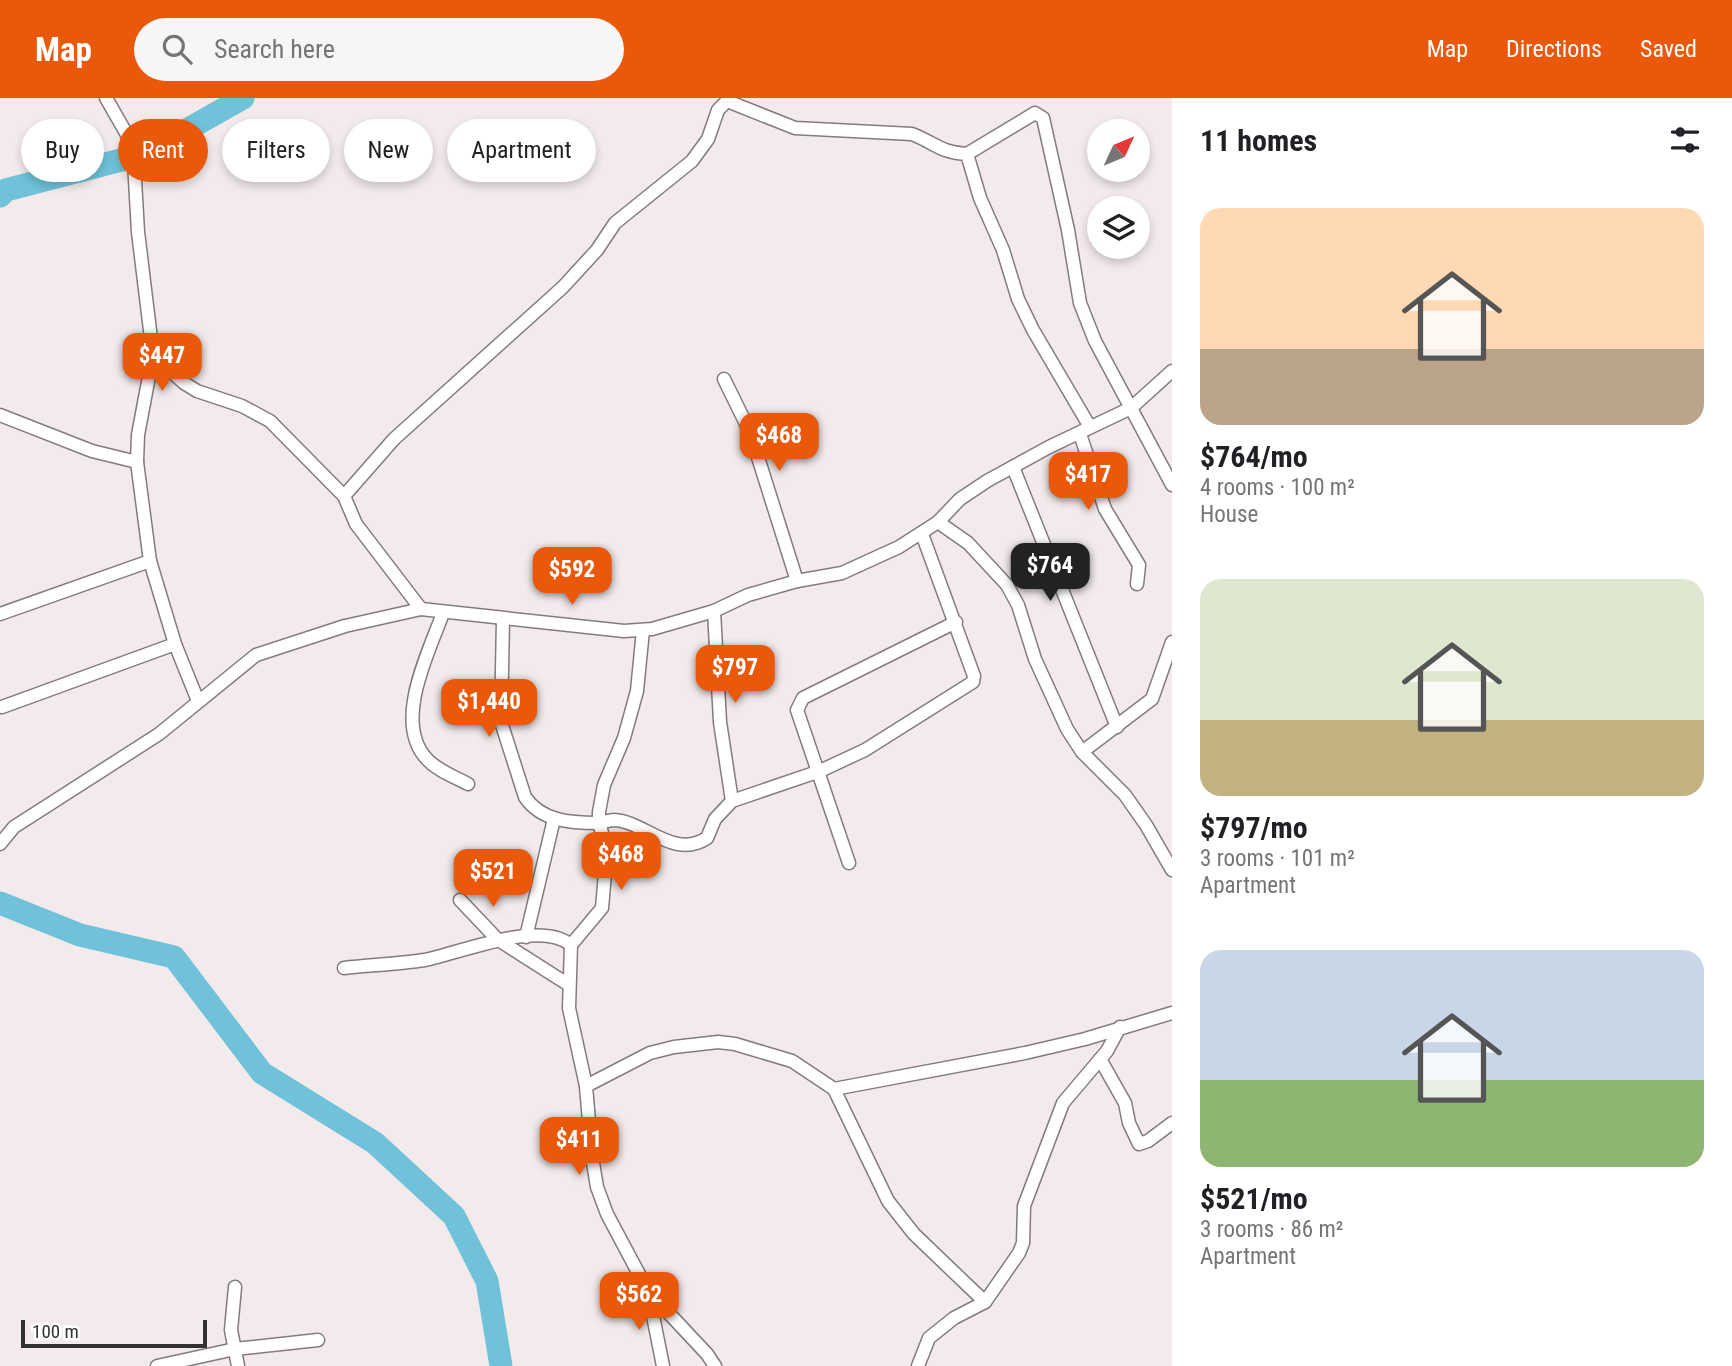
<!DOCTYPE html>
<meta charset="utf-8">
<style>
body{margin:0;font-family:"Roboto Condensed",sans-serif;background:#f6f6f6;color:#202124;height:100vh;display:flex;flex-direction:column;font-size:26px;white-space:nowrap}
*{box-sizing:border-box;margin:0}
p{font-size:23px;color:#757577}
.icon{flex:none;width:38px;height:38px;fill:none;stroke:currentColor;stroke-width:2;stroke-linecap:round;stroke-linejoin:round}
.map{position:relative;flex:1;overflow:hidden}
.panel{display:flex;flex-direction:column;background:#fff;width:560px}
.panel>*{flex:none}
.banner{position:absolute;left:21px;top:21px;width:665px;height:63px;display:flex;gap:14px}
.needle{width:46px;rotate:46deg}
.fabs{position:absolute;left:1087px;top:21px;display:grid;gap:14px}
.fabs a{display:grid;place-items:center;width:63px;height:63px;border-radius:50%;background:#fff;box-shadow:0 4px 10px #0003;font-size:35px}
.scale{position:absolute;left:21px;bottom:18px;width:186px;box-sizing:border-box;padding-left:7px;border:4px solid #333030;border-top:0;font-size:19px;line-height:24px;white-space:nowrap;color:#333030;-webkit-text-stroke:5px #fff;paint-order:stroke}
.price{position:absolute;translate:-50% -60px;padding:0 16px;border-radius:14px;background:#ea580c;color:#fff;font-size:23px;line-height:46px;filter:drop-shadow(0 2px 4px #0008)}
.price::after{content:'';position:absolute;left:50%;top:42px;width:21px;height:16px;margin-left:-10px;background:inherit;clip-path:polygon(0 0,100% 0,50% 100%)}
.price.current{background:#222;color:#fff}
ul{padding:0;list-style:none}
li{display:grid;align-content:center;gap:14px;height:371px;padding:0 28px}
li span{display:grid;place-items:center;height:217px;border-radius:21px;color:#555}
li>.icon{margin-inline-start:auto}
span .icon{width:126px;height:126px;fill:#fffc;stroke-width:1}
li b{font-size:30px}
h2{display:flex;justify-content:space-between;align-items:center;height:84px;padding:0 28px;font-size:30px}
.chip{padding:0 24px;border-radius:32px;background:#fff;box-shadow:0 4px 10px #0003;font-size:24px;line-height:63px}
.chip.current{background:#ea580c;color:#fff}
header{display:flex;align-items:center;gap:42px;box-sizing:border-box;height:98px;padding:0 35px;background:#ea580c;color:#fff}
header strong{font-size:33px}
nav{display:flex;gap:38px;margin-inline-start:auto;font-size:24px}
.search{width:490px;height:63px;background:#f6f6f6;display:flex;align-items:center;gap:18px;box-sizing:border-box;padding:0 24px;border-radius:38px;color:#757577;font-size:26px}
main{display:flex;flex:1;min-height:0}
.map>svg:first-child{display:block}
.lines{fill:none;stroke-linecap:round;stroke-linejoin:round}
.river{stroke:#6fc2d9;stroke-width:23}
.minor-casing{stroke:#837b7c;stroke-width:15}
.minor{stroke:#fff;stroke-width:12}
</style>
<header>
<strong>Map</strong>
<div class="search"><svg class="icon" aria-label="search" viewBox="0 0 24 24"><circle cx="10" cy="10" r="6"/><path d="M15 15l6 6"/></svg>Search here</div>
<nav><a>Map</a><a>Directions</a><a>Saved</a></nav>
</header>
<main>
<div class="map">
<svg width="1172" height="1268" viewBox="0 0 1172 1268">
<rect width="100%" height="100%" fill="#f3ebeb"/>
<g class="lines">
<g class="river">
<path d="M0,98L6,92L144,56L243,0"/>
<path d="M0,805L80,837L174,859L262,975L375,1045L454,1118L487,1183L501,1268"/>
</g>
<defs>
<g id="minor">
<path d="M106,0L133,47L138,134L153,257L138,337L137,364L150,463L175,546L198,603"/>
<path d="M967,56L1035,15L1043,20L1068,132L1080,205L1095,243L1172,387"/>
<path d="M153,257L184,285L197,293L242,308L270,323L344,398L356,426L421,511"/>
<path d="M724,281L750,334L797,483"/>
<path d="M0,317L92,353L137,364"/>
<path d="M1080,336L1105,411L1139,467L1137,486"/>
<path d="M1013,369L1117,629"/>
<path d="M344,398L394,341L563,189L597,152L615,125L692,63L708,41L718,12L727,3L795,30L912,36C935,45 941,55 967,56L980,100L1003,152L1018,201L1033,232L1090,329"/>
<path d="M938,424L968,445L1007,487L1018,507L1035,561L1067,631L1082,654L1125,697L1146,727L1172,772"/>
<path d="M714,513L720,624L732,703"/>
<path d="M443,515C429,554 393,623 426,660C436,672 455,679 468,686"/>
<path d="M0,516L150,463"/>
<path d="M503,521L501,624L525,699C541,723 570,725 598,725C603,725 609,722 614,722C644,723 674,762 707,740L715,721L732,703L820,673L865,652L973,584L974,578L922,436"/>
<path d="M643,532L637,593L624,640L604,687L599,714V725L607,752L602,810L571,847L569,910L586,988L592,1059L597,1089L607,1116L648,1193L707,1256L715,1268"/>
<path d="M2,609L175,546"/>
<path d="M1082,654L1152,601L1172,544"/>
<path d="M0,746L14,729L159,636L256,557L345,528L421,511L624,533L652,531L714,513L748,497L797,483L842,475L899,449L938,424L960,401L987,383L1049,349L1131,310L1172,273"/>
<path d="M849,765L797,612L803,600L956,524"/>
<path d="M460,802L497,841L569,887"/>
<path d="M526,839L554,721"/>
<path d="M344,870C371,867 398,866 425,862C460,855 540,821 571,847"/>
<path d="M1100,961L1125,1005L1129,1025L1139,1046L1148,1043L1172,1025"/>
<path d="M586,988L650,955L674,949L718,944L735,946L792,963L834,991L888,1103L914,1136L985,1204"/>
<path d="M834,991L1025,955L1085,941L1172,915"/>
<path d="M235,1189L231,1232L238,1268"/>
<path d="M648,1193L663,1268"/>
<path d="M157,1268L235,1251L318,1242"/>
<path d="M918,1268L929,1240L954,1220L985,1204L1019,1155L1023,1145L1024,1108L1063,1005L1107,953L1120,929"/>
</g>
</defs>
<use href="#minor" class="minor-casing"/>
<use href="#minor" class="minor"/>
</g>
</svg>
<div class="fabs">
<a><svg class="needle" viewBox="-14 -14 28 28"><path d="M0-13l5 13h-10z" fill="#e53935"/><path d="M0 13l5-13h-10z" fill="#757577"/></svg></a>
<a><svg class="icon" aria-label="layers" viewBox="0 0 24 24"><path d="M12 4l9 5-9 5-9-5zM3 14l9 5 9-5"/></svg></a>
</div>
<div class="scale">100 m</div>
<b class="price" style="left:162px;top:295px">$447</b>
<b class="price" style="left:779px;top:375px">$468</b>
<b class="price" style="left:1088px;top:414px">$417</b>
<b class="price current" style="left:1050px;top:505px">$764</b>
<b class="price" style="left:572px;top:509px">$592</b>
<b class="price" style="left:735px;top:607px">$797</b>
<b class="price" style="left:489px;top:641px">$1,440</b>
<b class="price" style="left:621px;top:794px">$468</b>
<b class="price" style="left:493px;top:811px">$521</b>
<b class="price" style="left:579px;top:1079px">$411</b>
<b class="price" style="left:639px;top:1234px">$562</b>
<div class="banner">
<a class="chip">Buy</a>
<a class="chip current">Rent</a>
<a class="chip">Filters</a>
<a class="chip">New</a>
<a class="chip">Apartment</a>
</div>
</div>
<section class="panel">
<h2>11 homes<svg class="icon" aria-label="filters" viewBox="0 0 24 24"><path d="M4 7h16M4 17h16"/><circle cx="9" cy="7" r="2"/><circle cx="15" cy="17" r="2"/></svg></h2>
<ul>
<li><span style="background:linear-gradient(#ffd9b3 65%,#b9a48a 0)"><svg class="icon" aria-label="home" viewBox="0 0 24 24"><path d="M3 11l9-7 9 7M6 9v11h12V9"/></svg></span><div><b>$764/mo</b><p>4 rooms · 100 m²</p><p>House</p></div></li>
<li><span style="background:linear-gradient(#dfe7d0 65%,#c2b280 0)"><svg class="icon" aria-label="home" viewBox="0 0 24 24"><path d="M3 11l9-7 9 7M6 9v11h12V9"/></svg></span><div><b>$797/mo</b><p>3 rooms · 101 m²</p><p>Apartment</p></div></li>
<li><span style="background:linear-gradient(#c9d6e8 60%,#8fb573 0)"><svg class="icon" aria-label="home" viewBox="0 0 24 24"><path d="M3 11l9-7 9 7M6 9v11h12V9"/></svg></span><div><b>$521/mo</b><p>3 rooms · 86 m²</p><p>Apartment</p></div></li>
</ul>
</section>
</main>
